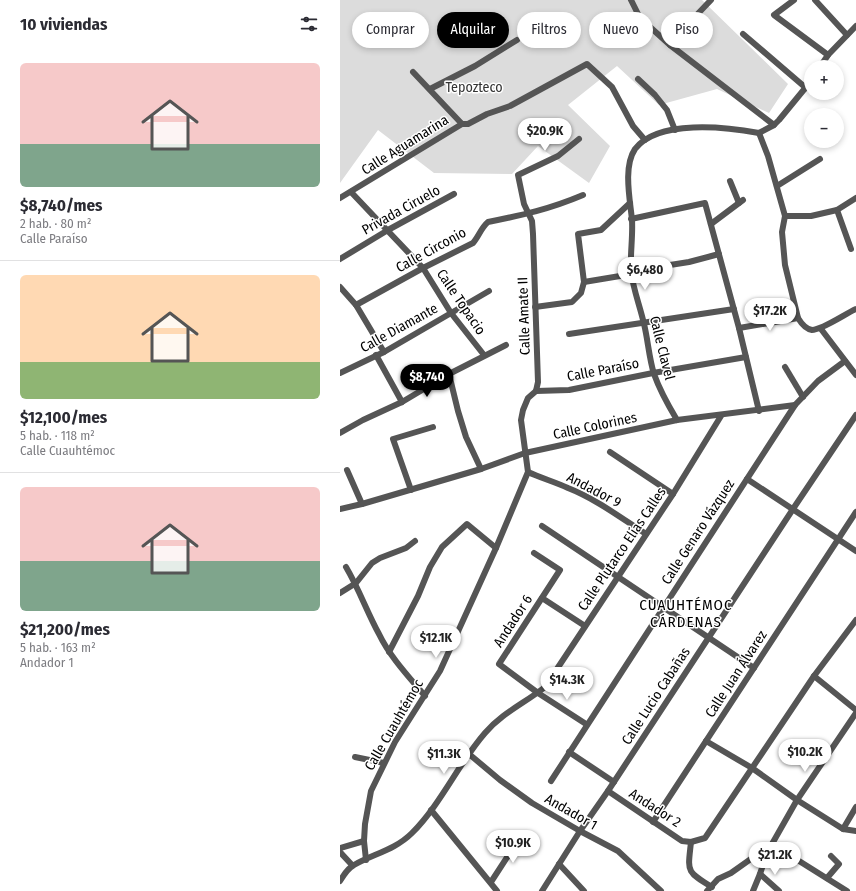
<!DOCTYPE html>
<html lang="es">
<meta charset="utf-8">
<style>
body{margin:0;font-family:"Fira Sans Condensed",sans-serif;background:#f2f2f3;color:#2b2b33;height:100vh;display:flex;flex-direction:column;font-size:15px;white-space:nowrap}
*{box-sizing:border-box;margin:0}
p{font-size:13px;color:#7c7c81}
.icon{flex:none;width:22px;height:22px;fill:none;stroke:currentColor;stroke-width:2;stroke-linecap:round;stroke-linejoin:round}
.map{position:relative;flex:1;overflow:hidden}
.panel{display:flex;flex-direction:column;background:#fff;width:340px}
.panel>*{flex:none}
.guide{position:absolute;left:12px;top:12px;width:380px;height:36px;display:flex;gap:8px}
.buttons{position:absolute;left:464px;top:60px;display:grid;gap:8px}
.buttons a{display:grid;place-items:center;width:40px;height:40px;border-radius:50%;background:#fff;box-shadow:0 2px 6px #0003;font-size:20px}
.price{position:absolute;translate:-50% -34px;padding:0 9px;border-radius:14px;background:#fff;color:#222;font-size:13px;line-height:26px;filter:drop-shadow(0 1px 2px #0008)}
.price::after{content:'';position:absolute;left:50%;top:24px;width:12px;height:9px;margin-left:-6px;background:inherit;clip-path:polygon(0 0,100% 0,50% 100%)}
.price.current{background:#000;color:#fff}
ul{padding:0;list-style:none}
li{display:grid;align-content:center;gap:8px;height:212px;padding:0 20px}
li+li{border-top:1px solid #e1e1e2}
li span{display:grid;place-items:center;height:124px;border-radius:6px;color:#555}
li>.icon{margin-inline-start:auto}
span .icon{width:72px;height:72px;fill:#fffc;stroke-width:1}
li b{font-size:17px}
h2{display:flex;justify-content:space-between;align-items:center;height:48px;padding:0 20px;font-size:17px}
.pill{padding:0 14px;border-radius:18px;background:#fff;box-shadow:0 2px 6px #0003;font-size:14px;line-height:36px}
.pill.current{background:#000;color:#fff}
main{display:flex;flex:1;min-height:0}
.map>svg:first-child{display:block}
.green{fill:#dcdcdc}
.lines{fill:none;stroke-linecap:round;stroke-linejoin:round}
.minor{stroke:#555;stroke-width:6}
.labels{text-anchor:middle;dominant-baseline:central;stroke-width:3;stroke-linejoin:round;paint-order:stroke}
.park-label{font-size:14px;fill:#333;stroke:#fff}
.street-label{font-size:14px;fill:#000;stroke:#fff}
.neighbourhood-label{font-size:15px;letter-spacing:1px;fill:#000;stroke:#fff}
</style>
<main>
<section class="panel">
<h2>10 viviendas<svg class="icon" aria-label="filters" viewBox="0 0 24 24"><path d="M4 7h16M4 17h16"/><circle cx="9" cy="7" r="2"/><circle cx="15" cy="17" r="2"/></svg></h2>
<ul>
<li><span style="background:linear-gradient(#f6c9c9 65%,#7fa58c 0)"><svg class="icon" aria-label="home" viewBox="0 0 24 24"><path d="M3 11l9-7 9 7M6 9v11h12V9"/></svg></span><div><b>$8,740/mes</b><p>2 hab. · 80 m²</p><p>Calle Paraíso</p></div></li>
<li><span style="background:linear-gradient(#ffd9b3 70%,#8fb573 0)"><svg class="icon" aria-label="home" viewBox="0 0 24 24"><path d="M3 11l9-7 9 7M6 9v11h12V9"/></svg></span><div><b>$12,100/mes</b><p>5 hab. · 118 m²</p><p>Calle Cuauhtémoc</p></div></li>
<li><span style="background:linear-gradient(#f6c9c9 60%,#7fa58c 0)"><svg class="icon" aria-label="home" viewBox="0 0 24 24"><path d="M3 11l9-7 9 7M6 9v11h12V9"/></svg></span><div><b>$21,200/mes</b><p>5 hab. · 163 m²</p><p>Andador 1</p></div></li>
</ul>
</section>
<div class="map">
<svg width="516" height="891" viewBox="0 0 516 891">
<rect width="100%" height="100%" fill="#fff"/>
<path class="green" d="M0,0H362L448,84L429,113L377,89L319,105L277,66L228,105L270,146L249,183L198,146L172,174L94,173L38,130L0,183Z"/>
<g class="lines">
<g class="minor">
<path d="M291,0L300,18L330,45L434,125"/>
<path d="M454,0L434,15L488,55"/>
<path d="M475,0L507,35"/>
<path d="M403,34L466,88"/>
<path d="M330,45L349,23L371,0"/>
<path d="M480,67L488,55L516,26"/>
<path d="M73,72L122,124H128L147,114L170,106L247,64L272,87L293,126L305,140"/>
<path d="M298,79L315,95L327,110L335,130"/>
<path d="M90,89L135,66L177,40"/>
<path d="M419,133L428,156L445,216L442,232L445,265L458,318C461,323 466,329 472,330C482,330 505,314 516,309"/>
<path d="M419,133L434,125L439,120L471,81"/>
<path d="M390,181L399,203"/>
<path d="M437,186L480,159"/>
<path d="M11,192L83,268L111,313L144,355"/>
<path d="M0,198L122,124"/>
<path d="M497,210L511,249"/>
<path d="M445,216H471L497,210L516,198"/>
<path d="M291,219L365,203L399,328L419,411"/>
<path d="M371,224L403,200"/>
<path d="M0,259L48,230L114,194"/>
<path d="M244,282L292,274L311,268L349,262L379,254"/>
<path d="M0,287L16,305L44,352"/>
<path d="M16,305L83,268L133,243C139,236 141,228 148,222C183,215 210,209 243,195"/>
<path d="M195,307L232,302L241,293L244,282L238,234L261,230L290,203"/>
<path d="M399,328L458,318"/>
<path d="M481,329L516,375"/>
<path d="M229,334L394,309"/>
<path d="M36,355L62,402"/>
<path d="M445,367L463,397"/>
<path d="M0,373L44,352L149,291"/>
<path d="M109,374L118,411L126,437L141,469"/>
<path d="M196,391L229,390L313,373L406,357"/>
<path d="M337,420C328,405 320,391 314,374C309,358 308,340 304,324C300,306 293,289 291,271C290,254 293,237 292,220C290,199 283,167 295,149C318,119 386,127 419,133"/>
<path d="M0,433L23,420L62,402L109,374L166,345"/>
<path d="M270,452L333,494"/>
<path d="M7,470L22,504"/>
<path d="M188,472C201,478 215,482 228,488C256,499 281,518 306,534"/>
<path d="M407,479L516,551"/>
<path d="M71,490L53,439L93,427"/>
<path d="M0,509L22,504L141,469L185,453L337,420L455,405"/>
<path d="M202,526L414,668"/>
<path d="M194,553L220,570L159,664L198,693L246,724"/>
<path d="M6,567C19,589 27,612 39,634C50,657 69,677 85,696"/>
<path d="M0,593L16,583L32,563L40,558L66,548L75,541"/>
<path d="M202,598L245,626"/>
<path d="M49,652L78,596L90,567L102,547L127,524L156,548"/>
<path d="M474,676L516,710"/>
<path d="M366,741L412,768L457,800L503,829L516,831"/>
<path d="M229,752L274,782"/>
<path d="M129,754L160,780L192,803L240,831L278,851L321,891"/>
<path d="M15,757L44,763"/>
<path d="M211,781L455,405L478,381L505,361"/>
<path d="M268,791L342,841L351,842L365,838L474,676L516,620"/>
<path d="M91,810L157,891"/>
<path d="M313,822L516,512"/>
<path d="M503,829L516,807"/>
<path d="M351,842C348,871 345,871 372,887"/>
<path d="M432,844L507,891"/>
<path d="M0,848L24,841"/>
<path d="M0,852L12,865"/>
<path d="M26,860L24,841L25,824L31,791L55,742L100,671L156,548L188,472L181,420L183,410L188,398L196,391L198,382L193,234L192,221L184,204L178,175L218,156L239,139"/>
<path d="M219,864L244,891"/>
<path d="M420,874L439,891"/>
<path d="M487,878L499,864L491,856"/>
<path d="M0,881C3,876 8,868 14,865C33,854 55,850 72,833C101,804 118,764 145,733C162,713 185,703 205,687L333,494L381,416"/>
<path d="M151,882L181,836"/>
<path d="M202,891L240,831L268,791L453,509L516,415"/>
<path d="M367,891L378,879L391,873L432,844L457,800L516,713"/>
<path d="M413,891L420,874L429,846"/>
</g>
</g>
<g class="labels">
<g class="park-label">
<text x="134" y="87">Tepozteco</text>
</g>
<g class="street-label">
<text transform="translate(65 145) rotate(-32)">Calle Aguamarina</text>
<text transform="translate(61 210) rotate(-29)">Privada Ciruelo</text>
<text transform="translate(91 250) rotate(-29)">Calle Circonio</text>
<text transform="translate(121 302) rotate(56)">Calle Topacio</text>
<text transform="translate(184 316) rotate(-92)">Calle Amate II</text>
<text transform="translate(59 328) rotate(-29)">Calle Diamante</text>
<text transform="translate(322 348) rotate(76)">Calle Clavel</text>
<text transform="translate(263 370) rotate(-11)">Calle Paraíso</text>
<text transform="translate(255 426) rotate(-12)">Calle Colorines</text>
<text transform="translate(254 490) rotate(28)">Andador 9</text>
<text transform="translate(358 532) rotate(-57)">Calle Genaro Vázquez</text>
<text transform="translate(282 549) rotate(-56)">Calle Plutarco Elías Calles</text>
<text transform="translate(173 621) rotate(-57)">Andador 6</text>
<text transform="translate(396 674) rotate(-57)">Calle Juan Álvarez</text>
<text transform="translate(316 696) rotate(-57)">Calle Lucio Cabañas</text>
<text transform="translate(54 725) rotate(-60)">Calle Cuauhtémoc</text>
<text transform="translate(315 808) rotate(33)">Andador 2</text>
<text transform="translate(231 812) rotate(30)">Andador 1</text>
</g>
<g class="neighbourhood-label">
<text x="346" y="605">CUAUHTÉMOC<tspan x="346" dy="17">CÁRDENAS</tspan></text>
</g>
</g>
</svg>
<div class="buttons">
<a>+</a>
<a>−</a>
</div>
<b class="price" style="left:205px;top:152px">$20.9K</b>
<b class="price" style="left:305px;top:291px">$6,480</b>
<b class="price" style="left:430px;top:332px">$17.2K</b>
<b class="price current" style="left:87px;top:398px">$8,740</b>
<b class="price" style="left:96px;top:659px">$12.1K</b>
<b class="price" style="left:227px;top:701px">$14.3K</b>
<b class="price" style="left:465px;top:773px">$10.2K</b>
<b class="price" style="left:104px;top:775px">$11.3K</b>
<b class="price" style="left:173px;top:864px">$10.9K</b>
<b class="price" style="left:435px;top:876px">$21.2K</b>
<div class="guide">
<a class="pill">Comprar</a>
<a class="pill current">Alquilar</a>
<a class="pill">Filtros</a>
<a class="pill">Nuevo</a>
<a class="pill">Piso</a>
</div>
</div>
</main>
